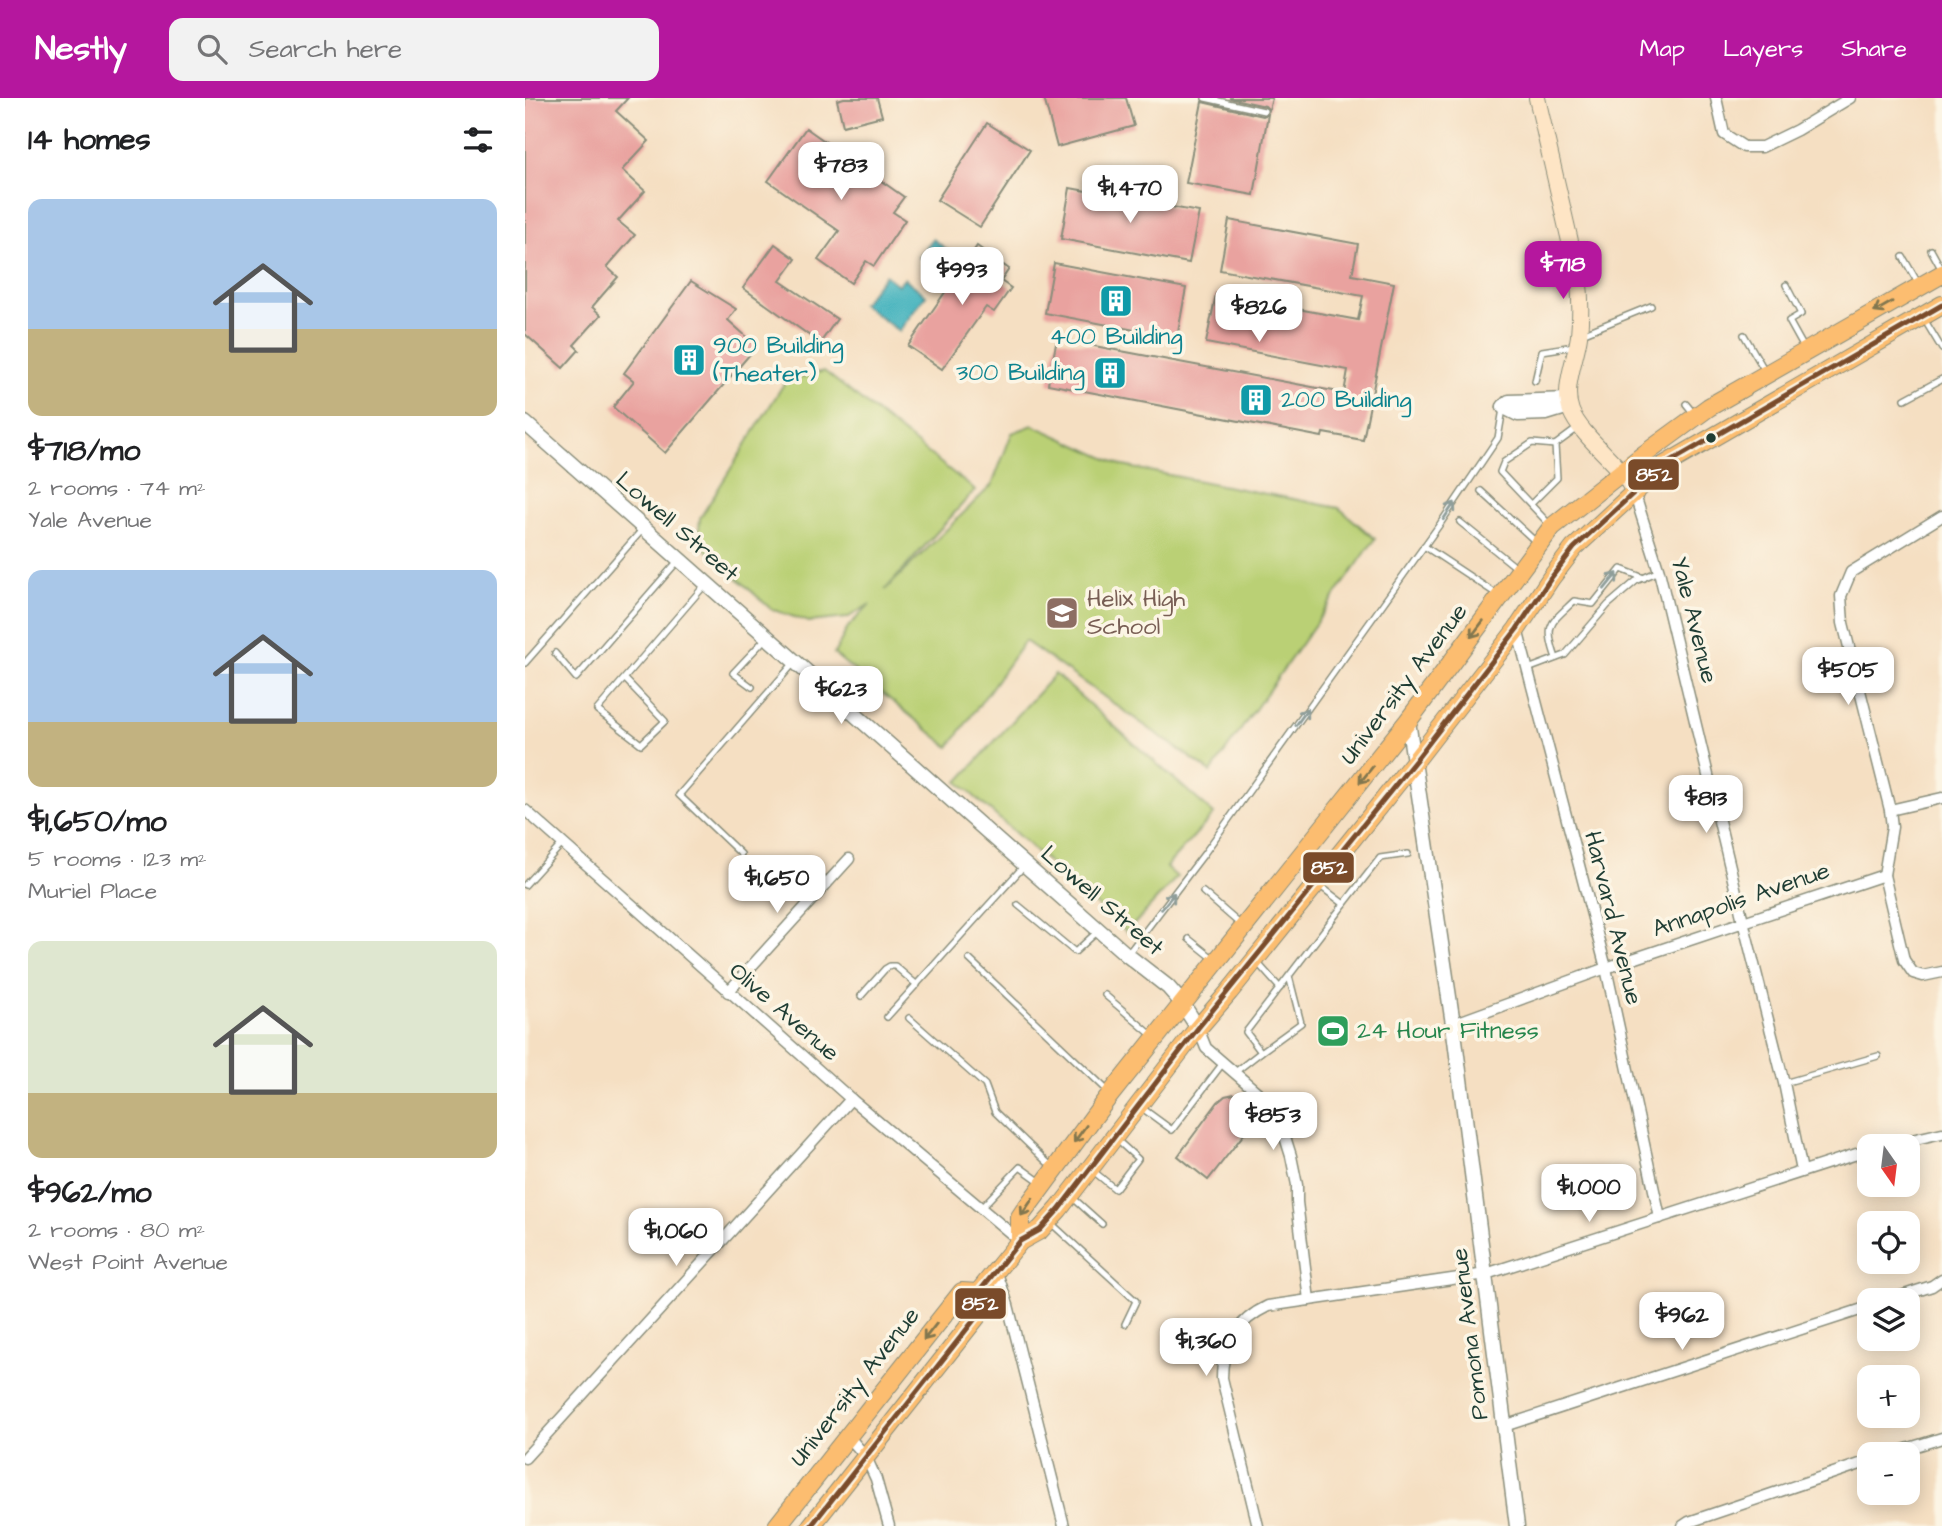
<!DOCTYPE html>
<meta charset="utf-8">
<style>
body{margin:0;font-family:"Architects Daughter",sans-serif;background:#f2f2f2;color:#202124;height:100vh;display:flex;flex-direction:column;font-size:26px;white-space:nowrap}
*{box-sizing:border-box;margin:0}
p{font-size:23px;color:#757577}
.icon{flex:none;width:38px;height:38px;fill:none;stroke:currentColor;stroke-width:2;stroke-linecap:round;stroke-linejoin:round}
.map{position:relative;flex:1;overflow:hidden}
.side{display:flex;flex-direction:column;background:#fff;width:525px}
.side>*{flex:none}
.needle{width:46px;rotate:166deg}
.tools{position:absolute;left:1332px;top:1036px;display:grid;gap:14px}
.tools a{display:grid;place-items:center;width:63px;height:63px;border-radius:14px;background:#fff;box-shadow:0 4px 18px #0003;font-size:35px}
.price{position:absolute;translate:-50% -60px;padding:0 16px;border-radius:14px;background:#fff;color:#222;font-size:23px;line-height:46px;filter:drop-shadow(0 2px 4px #0008)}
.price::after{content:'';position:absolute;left:50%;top:42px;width:21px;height:16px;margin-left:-10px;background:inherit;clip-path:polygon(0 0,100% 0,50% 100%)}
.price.on{background:#b5179e;color:#fff}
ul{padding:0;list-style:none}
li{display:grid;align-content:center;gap:14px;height:371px;padding:0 28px}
li span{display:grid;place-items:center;height:217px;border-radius:14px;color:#555}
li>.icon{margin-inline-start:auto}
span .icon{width:126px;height:126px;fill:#fffc;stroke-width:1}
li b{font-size:30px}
h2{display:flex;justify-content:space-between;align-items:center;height:84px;padding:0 28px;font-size:30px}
header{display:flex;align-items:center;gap:42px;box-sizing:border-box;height:98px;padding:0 35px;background:#b5179e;color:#fff}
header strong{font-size:33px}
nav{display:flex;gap:38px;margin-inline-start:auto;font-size:24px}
.search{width:490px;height:63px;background:#f2f2f2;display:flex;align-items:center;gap:18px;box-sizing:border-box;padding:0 24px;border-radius:14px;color:#757577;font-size:26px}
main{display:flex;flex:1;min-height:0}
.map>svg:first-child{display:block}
.green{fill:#bad074;stroke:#6c8654;stroke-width:2}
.water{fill:#44b3be;stroke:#327879;stroke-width:2}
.building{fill:#e9a29f}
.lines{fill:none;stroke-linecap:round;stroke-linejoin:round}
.service-casing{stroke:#8a8e7b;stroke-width:8}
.minor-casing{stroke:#8a8e7b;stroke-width:13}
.tertiary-casing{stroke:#8a8e7b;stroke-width:17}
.secondary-casing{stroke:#8a8e7b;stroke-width:18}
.primary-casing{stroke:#8a8e7b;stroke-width:20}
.service{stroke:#fff;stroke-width:5}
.minor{stroke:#fff;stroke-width:10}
.tertiary{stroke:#fff;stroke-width:14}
.secondary{stroke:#fee5c5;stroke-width:16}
.primary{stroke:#fcbd6f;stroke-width:18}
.bus-1-casing{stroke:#fcf5e5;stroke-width:10}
.bus-1{stroke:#7a4b2a;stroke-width:5}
.oneway{stroke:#82774f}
.oneway2{stroke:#8f9e9a}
.bus-dot{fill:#1f3d34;stroke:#fcf5e5;stroke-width:2.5}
.labels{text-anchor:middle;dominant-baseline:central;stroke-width:7;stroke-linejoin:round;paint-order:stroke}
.culture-label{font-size:24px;fill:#0d838f;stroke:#fcf5e5;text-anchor:start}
.street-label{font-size:24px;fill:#1f3d34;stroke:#fcf5e5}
.education-label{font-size:24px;fill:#785e54;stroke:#fcf5e5;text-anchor:start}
.leisure-label{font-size:24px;fill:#27864d;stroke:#fcf5e5;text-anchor:start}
.line-badge{stroke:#fcf5e5;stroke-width:2.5}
.badge-label{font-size:19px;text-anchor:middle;font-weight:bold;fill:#fff}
</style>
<header>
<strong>Nestly</strong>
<div class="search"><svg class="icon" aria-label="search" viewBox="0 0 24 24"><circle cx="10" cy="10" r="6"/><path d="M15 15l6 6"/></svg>Search here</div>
<nav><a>Map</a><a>Layers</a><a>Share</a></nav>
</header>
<main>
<section class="side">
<h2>14 homes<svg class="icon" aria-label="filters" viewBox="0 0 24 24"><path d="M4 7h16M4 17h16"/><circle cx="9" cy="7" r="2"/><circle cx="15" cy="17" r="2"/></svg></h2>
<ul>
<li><span style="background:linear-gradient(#a9c7e8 60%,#c2b280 0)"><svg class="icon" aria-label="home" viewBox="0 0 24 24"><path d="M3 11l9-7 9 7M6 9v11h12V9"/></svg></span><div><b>$718/mo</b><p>2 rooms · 74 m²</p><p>Yale Avenue</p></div></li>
<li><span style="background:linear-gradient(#a9c7e8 70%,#c2b280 0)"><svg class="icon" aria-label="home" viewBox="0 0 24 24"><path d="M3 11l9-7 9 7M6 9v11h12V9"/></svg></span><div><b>$1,650/mo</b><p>5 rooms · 123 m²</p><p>Muriel Place</p></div></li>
<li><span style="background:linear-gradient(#dfe7d0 70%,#c2b280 0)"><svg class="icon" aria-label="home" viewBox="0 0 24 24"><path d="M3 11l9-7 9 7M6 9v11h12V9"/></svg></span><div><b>$962/mo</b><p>2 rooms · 80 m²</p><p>West Point Avenue</p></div></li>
</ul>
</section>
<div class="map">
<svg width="1417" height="1428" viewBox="0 0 1417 1428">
<rect width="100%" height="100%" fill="#fcf5e5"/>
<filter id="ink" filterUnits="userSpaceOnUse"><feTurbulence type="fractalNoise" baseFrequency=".0143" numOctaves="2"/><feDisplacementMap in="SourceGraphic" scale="14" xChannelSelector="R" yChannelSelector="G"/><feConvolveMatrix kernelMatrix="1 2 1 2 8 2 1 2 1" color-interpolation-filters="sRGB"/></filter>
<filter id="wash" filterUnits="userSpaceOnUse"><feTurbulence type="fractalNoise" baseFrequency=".00686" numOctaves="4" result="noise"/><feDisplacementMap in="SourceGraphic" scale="28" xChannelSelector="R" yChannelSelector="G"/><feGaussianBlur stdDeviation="1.57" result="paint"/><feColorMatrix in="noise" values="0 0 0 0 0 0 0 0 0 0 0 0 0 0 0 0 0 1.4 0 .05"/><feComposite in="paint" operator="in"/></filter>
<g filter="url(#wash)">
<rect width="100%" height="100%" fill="#f5dfc2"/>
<g class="green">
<path d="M299,273L450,392L360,492L467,387L487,335L508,327L598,368L814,410L850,441L686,674L500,543L424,649L309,556L323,529L345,506L322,520L284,524L246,511L173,444L175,420L260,284Z"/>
<path d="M530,576L689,716L641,769L652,779L602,834L433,684Z"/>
</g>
<g class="water">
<path d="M408,141L430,158L416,176L394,159Z"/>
<path d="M360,177L373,187L379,180L401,197L374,233L337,206Z"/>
</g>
<g id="blocks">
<g class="building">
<path d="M0,0H103L91,13L124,43L97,72L120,93L93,123L110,137L82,169L93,179L67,209L76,217L49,247L54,252L38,270L0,236Z"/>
<path d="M319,0H352L357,18L318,28L312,2Z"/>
<path d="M519,0H601L609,28L532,49Z"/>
<path d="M704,0H747L744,12L740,8Z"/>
<path d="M677,4L738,18L743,16L729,97L661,85Z"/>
<path d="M462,25L505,52L455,129L412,102Z"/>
<path d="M281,30L379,99L368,114L380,122L349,168L341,163L326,185L293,162L314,133L243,83Z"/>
<path d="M545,90L674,114L664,165L536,141Z"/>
<path d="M704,122L833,146L827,177L869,185L838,342L798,335L797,339L523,286L532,241L819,295L823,272L681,245L691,196L833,222L838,198L695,172Z"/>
<path d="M250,146L271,161L255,183L312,221L295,245L218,190Z"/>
<path d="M452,148L484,171L476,183L486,190L469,214L461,209L417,271L383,248Z"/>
<path d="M529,165L661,190L652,240L520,215Z"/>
<path d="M166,183L211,211L203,222L232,248L140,355L88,309L109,283L99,275Z"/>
<path d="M709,996L720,1004H722L733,1018L683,1082L653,1058L693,1004L700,998Z"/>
</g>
</g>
</g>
<g filter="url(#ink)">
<use href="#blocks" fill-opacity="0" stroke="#8a8e7b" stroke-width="2"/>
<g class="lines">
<defs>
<g id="service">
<path d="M680,0L739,13"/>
<path d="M1406,152L1417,172"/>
<path d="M1378,159L1393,185"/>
<path d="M1261,187L1276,216L1264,223L1279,250"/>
<path d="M1399,221L1417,251"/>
<path d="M1057,236L1126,208"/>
<path d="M1219,237L1240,273"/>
<path d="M1010,283L1017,253L1049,248"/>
<path d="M1380,301L1417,281"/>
<path d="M1161,306L1170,317"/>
<path d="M956,393L1012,445"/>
<path d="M1006,406L1032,380L1030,347"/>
<path d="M935,424L993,471"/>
<path d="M1025,427L975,374L979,364L1007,345L1030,347L1053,330"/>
<path d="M899,448L973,497"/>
<path d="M30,555L51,580L152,464"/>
<path d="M1031,560C1019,526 1025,526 1049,503L1068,506L1096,471L1119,480"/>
<path d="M0,565L117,432"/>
<path d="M1003,571L1040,557L1083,507L1111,483L1134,473"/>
<path d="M100,581L140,623L116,646L72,612L179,488"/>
<path d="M227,589L208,575L242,539"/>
<path d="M216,756L154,697L268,566"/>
<path d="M0,787L38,745"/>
<path d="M794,787L819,806L855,760L883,756"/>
<path d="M678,794L716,827"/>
<path d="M493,807L550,854L572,834"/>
<path d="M664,841L689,861"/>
<path d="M602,857L679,756L915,426L973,340L978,311"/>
<path d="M444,861L584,994"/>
<path d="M731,863L755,890"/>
<path d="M764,878L776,925L736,954L721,934L819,806"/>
<path d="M580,897L628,938"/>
<path d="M336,898L360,871L365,868H370L392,887"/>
<path d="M362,919L498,769"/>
<path d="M384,920L460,987L470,1014L527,1069"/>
<path d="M709,975L736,954"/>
<path d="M1259,985L1353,958"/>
<path d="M617,1010L647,1032L698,965"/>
<path d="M567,1072L590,1091L613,1061L592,1042"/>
<path d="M547,1099L577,1126"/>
<path d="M455,1111L495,1069L517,1085"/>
<path d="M526,1125L611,1203L600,1226"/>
</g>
<g id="minor">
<path d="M1191,0L1199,36L1219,49H1237L1272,32L1325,0"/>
<path d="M1109,394L1134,473L1218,823L1259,985L1277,1073"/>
<path d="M1417,418L1326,474L1316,498L1318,525L1365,712L1367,729L1359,777L1379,862L1388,875L1398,878L1417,874"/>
<path d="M992,531L1081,870L1135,1120"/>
<path d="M0,712L326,1001L495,1143"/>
<path d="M1365,712L1417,700"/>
<path d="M203,894L324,761"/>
<path d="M928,926L1081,870L1359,777"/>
<path d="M673,930L681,950L740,1001L756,1026L766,1058L772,1087V1104L784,1202"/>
<path d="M1360,1048L1417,1035"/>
<path d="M471,1172L483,1207L539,1428"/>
<path d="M1364,1202L1407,1188L1417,1181"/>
<path d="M979,1328L1344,1209"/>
<path d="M323,1338L341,1359L351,1381L364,1428"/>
<path d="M1365,1356L1417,1340"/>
<path d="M0,1360L326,1001"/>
<path d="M733,1428L697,1280C697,1247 713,1222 743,1208L961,1176L1344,1052"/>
<path d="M1158,1428L1164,1424L1344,1363"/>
</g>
<g id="tertiary">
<path d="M979,309L993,316L1021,315L1044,308"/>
<path d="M979,309L984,304L1044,302"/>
<path d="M0,325L602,857L643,889L657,905L673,930"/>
<path d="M883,623L928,926L992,1428"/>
</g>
<path id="secondary" d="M1012,0L1053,178C1056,199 1056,217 1054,238C1051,261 1037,290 1046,313C1053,332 1081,356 1094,371C1100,378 1105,386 1109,394"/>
<g id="primary">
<path d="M495,1143V1119L499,1113L581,1002L883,623L1027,429L1117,358L1184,309L1417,176"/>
<path d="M252,1428L437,1194L453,1195"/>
<path d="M286,1428L457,1212L453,1195L495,1143L515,1132L534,1111L673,930L704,894L890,663L992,531L1026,480L1049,450L1138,368L1417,207"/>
</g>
</defs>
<use href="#service" class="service-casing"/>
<use href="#minor" class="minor-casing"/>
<use href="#tertiary" class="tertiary-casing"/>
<use href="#secondary" class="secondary-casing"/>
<use href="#primary" class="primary-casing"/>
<use href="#service" class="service"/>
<use href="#minor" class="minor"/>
<use href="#tertiary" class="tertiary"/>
<use href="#secondary" class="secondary"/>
<use href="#primary" class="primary"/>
<defs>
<path id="bus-1" d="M286,1428L457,1212L453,1195L495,1143L515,1132L534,1111L673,930L890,663L992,531L1026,480L1049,450L1138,368L1417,207"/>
</defs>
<use href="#bus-1" class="bus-1-casing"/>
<use href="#bus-1" class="bus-1"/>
</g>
<defs><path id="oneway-shaft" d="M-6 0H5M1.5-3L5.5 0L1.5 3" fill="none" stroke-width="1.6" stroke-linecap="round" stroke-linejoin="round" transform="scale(1.75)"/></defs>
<g class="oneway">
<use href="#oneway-shaft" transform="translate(1358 209) rotate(150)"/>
<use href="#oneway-shaft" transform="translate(952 531) rotate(127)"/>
<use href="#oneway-shaft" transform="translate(841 677) rotate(129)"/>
<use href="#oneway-shaft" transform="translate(555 1036) rotate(126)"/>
<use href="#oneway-shaft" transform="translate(502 1109) rotate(124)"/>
<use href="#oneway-shaft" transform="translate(405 1234) rotate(128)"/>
</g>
<g class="oneway2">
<use href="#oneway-shaft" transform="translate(924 413) rotate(-56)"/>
<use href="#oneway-shaft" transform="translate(1086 483) rotate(-51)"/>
<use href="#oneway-shaft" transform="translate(777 619) rotate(-54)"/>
<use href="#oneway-shaft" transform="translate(643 803) rotate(-52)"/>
</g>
</g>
<defs>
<symbol id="building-square" viewBox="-11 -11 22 22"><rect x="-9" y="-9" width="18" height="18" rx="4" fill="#0f9aa8" stroke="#fcf5e5"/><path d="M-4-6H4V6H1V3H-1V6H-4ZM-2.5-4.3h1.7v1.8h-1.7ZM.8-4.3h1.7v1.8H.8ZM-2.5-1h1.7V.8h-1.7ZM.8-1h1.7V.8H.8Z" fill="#fff"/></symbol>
<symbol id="school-square" viewBox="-11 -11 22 22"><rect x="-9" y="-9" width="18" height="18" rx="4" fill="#8d6e63" stroke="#fcf5e5"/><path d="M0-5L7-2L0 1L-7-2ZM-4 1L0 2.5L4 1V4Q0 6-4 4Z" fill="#fff"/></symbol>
<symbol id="stadium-square" viewBox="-11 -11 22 22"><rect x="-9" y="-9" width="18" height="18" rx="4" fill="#2e9e5b" stroke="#fcf5e5"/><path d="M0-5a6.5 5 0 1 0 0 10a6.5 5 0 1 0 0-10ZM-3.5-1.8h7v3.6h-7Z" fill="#fff"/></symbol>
</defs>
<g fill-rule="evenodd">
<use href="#building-square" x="572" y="184" width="38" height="38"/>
<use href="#building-square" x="145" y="243" width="38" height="38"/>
<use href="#building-square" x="566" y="256" width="38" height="38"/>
<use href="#building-square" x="712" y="283" width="38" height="38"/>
<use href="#school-square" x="518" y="496" width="38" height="38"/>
<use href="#stadium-square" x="789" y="914" width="38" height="38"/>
</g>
<circle class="bus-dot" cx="1186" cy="340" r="6"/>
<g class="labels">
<g class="culture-label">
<text x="591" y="239" text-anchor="middle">400 Building</text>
<text x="188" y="248">900 Building<tspan x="188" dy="28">(Theater)</tspan></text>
<text x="560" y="275" text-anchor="end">300 Building</text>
<text x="756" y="302">200 Building</text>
</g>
<g class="street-label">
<text transform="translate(152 429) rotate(41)">Lowell Street</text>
<text transform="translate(1169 522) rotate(76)">Yale Avenue</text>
<text transform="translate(879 586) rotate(-53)">University Avenue</text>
<text transform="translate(1216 802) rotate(-19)">Annapolis Avenue</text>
<text transform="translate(577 803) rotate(41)">Lowell Street</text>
<text transform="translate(1088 820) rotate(76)">Harvard Avenue</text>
<text transform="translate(259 914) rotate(41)">Olive Avenue</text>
<text transform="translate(945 1236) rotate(-97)">Pomona Avenue</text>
<text transform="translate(330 1289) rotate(-52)">University Avenue</text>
</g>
<g class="education-label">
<text x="562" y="501">Helix High<tspan x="562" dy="28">School</tspan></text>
</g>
<g class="leisure-label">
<text x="832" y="933">24 Hour Fitness</text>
</g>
</g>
<g class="line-badge">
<rect x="1102" y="360" width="53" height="33" rx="7" fill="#7a4b2a"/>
<rect x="777" y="753" width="53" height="33" rx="7" fill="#7a4b2a"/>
<rect x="429" y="1189" width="53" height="33" rx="7" fill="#7a4b2a"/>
</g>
<g class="badge-label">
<text x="1129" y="383">852</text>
<text x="804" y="776">852</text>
<text x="455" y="1212">852</text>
</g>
</svg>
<div class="tools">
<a><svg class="needle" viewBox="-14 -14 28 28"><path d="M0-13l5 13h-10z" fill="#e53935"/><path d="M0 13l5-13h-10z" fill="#757577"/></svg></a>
<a><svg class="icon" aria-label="locate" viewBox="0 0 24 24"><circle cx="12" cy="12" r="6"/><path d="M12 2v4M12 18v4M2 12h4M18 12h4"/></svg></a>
<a><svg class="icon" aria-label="layers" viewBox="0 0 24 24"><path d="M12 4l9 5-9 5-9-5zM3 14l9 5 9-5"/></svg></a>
<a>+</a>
<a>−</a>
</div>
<b class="price" style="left:316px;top:104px">$783</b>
<b class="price" style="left:605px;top:127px">$1,470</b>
<b class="price on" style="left:1038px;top:203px">$718</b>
<b class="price" style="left:437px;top:209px">$993</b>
<b class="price" style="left:734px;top:246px">$826</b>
<b class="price" style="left:1323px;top:609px">$505</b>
<b class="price" style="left:316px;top:628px">$623</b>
<b class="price" style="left:1181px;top:737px">$813</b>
<b class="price" style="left:252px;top:817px">$1,650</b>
<b class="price" style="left:748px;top:1054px">$853</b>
<b class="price" style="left:1064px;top:1126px">$1,000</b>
<b class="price" style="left:151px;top:1170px">$1,060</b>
<b class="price" style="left:1157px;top:1254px">$962</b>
<b class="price" style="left:681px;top:1280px">$1,360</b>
</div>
</main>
